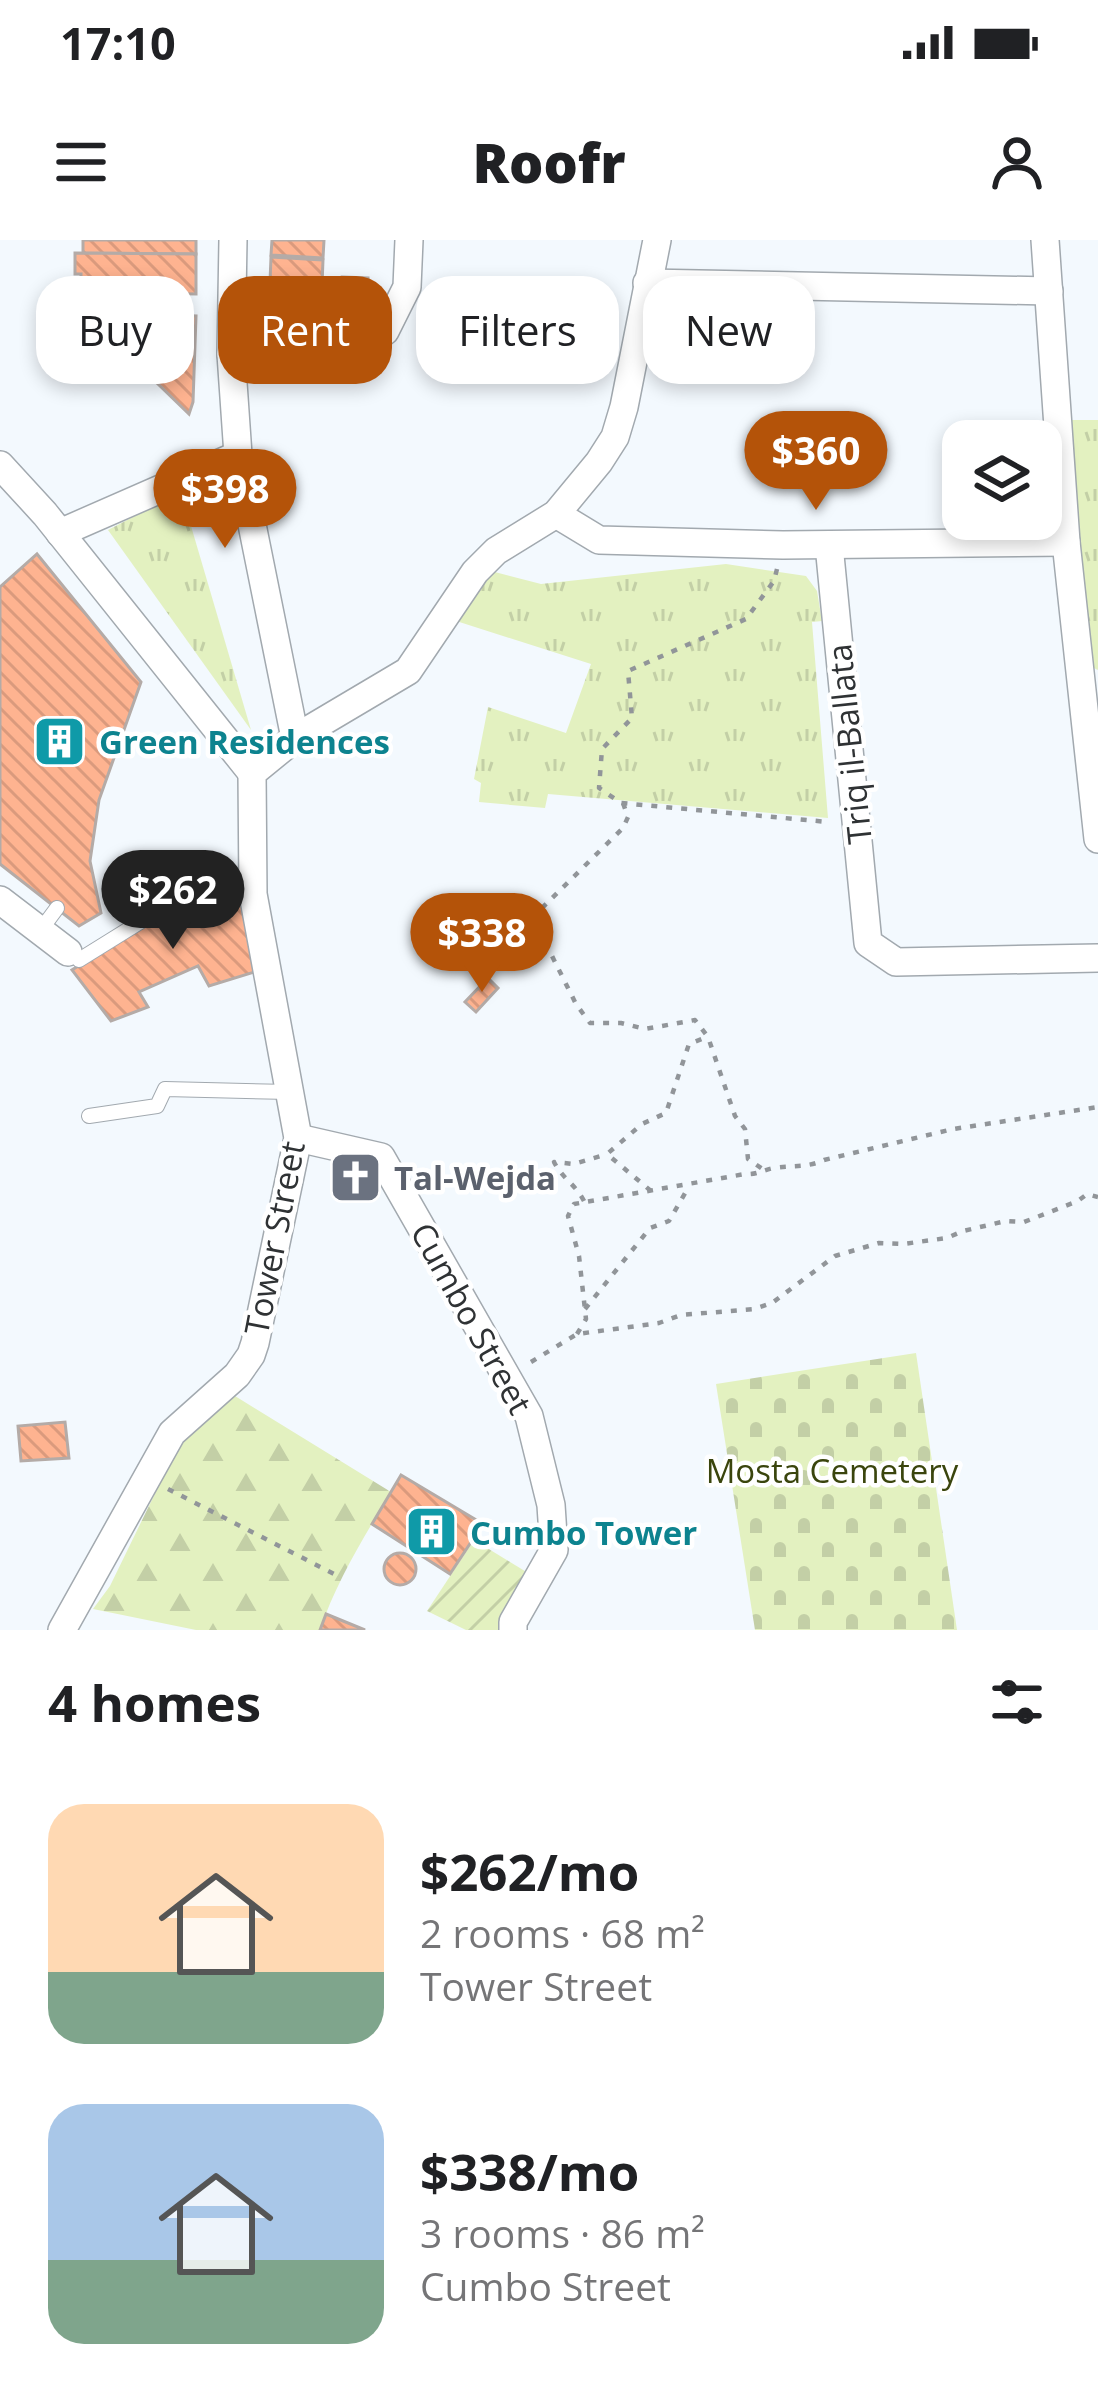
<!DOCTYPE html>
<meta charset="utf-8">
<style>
body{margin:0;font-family:"Open Sans",sans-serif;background:#f2f2f2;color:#202124;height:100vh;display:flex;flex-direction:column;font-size:45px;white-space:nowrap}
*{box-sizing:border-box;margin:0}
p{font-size:39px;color:#757577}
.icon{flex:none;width:66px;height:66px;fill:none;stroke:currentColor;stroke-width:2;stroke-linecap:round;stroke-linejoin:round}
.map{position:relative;height:1390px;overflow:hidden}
.panel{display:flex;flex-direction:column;background:#fff;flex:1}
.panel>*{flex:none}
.top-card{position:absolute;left:36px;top:36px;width:1026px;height:108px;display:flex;gap:24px}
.fabs{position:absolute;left:942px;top:180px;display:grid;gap:24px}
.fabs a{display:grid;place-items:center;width:120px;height:120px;border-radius:24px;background:#fff;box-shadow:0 6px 18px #0003;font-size:60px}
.price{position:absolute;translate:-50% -102px;padding:0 27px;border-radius:42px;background:#b45309;color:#fff;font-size:39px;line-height:78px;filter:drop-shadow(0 3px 6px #0008)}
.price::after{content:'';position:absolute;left:50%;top:72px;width:36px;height:27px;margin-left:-18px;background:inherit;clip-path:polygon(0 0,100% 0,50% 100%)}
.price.active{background:#222;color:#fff}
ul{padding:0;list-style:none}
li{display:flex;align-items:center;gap:36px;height:300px;padding:0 48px}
li span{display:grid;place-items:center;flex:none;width:336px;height:240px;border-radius:36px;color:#555}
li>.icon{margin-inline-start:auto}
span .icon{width:144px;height:144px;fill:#fffc;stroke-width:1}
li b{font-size:51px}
h2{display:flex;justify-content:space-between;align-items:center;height:144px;padding:0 48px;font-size:51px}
.pill{padding:0 42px;border-radius:36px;background:#fff;box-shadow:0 6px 18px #0003;font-size:42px;line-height:108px}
.pill.active{background:#b45309;color:#fff}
.status{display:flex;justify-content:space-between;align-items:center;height:84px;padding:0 60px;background:#fff;direction:ltr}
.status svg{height:33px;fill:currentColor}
header{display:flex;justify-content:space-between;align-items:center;height:156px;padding:0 48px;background:#fff;font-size:54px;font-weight:800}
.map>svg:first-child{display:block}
.grass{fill:url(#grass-tufts)}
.forest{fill:url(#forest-firs)}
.cemetery{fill:url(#cemetery-stones)}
.garden{fill:url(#garden-furrows)}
.building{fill:url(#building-back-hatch);stroke:#b4aba7;stroke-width:3}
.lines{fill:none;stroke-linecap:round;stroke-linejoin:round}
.lane-casing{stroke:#a2a9af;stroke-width:16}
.street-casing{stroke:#a2a9af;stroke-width:30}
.path{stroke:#919599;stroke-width:4.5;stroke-dasharray:6 9;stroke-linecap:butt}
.lane{stroke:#fff;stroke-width:14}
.street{stroke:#fff;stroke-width:27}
.labels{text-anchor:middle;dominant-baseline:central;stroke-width:9;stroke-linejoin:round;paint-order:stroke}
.culture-label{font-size:33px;font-weight:bold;fill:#0d838f;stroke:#fff;text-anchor:start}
.street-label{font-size:33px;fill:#2f3234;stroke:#fff}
.worship-label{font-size:33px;font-weight:bold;fill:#5b616d;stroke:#fff;text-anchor:start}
.park-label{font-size:33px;fill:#3a450d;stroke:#fff}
</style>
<div class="status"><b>17:10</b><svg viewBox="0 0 49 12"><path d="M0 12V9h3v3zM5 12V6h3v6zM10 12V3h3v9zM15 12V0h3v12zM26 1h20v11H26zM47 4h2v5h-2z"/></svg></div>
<header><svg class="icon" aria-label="menu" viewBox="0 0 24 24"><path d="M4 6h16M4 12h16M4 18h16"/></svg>Roofr<svg class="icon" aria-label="person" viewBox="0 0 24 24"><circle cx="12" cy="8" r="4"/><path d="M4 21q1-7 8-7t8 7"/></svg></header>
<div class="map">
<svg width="1098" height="1390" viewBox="0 0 1098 1390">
<defs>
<pattern id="grass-tufts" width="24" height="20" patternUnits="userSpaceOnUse" patternTransform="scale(3)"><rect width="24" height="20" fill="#e3f1c0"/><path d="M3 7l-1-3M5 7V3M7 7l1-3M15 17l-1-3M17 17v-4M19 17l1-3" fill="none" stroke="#c3cfa6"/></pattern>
<pattern id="forest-firs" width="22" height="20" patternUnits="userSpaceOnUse" patternTransform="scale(3)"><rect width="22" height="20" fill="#e3f1c0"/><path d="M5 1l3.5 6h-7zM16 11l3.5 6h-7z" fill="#c3cfa6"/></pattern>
<pattern id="cemetery-stones" width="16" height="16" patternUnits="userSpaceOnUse" patternTransform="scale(3)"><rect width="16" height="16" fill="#e3f1c0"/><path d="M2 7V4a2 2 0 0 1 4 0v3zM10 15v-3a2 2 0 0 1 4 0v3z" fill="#c3cfa6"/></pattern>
<pattern id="garden-furrows" width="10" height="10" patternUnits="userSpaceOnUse" patternTransform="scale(3)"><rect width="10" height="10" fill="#e3f1c0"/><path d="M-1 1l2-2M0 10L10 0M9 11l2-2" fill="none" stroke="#c3cfa6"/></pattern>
<pattern id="building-back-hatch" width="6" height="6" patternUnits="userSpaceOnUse" patternTransform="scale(3)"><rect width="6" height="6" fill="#feb390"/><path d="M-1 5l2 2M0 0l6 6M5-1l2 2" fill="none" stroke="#da9a7d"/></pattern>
</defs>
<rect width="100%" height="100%" fill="#f3f9fe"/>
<g class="grass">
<path d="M1069,180H1098V430L1092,427Z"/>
<path d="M181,252L251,490L108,290Z"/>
<path d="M726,324L806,336L817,351L822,381L812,382L828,578L548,554L545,568L479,562L481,543L474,539L488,467L566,493L591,424L450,379L491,331L541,344Z"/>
</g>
<path class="forest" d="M235,1156L391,1252C365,1295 336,1342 320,1390H196L93,1369L110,1346L182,1198Z"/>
<path class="cemetery" d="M916,1113L957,1390H755L716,1144Z"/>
<path class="garden" d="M474,1300L533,1336L507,1390H466L427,1371Z"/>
<g class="building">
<path d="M83,0H196V14L83,13Z"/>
<path d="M272,0H324L323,18L271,15Z"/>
<path d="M75,13L196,14V54L81,52V34H75Z"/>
<path d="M271,17L323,20L322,45L270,42Z"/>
<path d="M342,37L368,38V51H340Z"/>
<path d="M306,50L305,104L273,102L274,51Z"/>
<path d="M306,50L340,51V87H349V105L305,104Z"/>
<path d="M340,73L367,74V88L340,87Z"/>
<path d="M140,74L196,76L193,162L189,174L125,112L139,97Z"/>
<path d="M37,314L141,442L99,560L90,621L101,673L79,686L0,624V347Z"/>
<path d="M206,646L242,657L261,730L209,746L198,726L139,752L148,767L111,781L72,730Z"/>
<path d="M488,738L498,748L476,772L465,762Z"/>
<path d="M370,922L372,950L341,952L339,924Z"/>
<path d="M65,1182L69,1218L21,1221L18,1186Z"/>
<path d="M401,1235L483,1284L450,1334L372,1284Z"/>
<circle cx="400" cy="1329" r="16"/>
<path d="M326,1374L365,1390H320Z"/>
</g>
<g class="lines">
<defs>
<g id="lane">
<path d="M40,691L57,668"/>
<path d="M79,720L206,641L253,654"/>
<path d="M89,876L157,866L165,849L290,852"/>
</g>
<g id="street">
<path d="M233,0L231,114L238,215L295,498"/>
<path d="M1045,0L1066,302L1098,599"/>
<path d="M647,43L1049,51"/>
<path d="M231,114L353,116L385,91L407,47L409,0"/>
<path d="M0,225L45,274L252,533"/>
<path d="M556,274L599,300L783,305L1066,302"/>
<path d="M60,293L238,215"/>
<path d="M829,305L868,703L896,722L1098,718"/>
<path d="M0,660L68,712"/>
<path d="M298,898L381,917L529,1176L551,1265L554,1310L513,1382V1390"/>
<path d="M62,1390L172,1193L237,1135L251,1115L255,1103L298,898L253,654L252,533L295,498L408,431L475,332L496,311L556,274L599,222L615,197L624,167L657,0"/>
</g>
</defs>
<use href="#lane" class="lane-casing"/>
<use href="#street" class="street-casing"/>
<g class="path">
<path d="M777,329L774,341L746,379L628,431L632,478L602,509L599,548L621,563L828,582"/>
<path d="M623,563L628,577L623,588L540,670L535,682L576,764L590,783H621L645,789L695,780L708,797L735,876L745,889L748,919L764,930"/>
<path d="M651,951L607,914L642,884L666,873L689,804L707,797"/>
<path d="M584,961C576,945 562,938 554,922L574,924L604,915"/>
<path d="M585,1069L650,988L669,981L688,948"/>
<path d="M577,1094L586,1079L579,1016L568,976L574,964L745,934C756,935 763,930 774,928C793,925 807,928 824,920L953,889L1098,867"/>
<path d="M531,1122L577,1094L659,1083L681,1075L754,1069L772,1063L835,1016L879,1003L903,1004L947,998L963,991L1006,981L1024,982L1078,961L1087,954L1098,957"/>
<path d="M168,1249L334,1334"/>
</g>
<use href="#lane" class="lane"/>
<use href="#street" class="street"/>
</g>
<defs>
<symbol id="building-square" viewBox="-11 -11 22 22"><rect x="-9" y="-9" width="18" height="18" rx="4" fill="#0f9aa8" stroke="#fff"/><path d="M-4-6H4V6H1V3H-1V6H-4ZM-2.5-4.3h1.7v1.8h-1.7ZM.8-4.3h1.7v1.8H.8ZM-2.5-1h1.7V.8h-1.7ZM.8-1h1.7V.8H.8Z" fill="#fff"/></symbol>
<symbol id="church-square" viewBox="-11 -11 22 22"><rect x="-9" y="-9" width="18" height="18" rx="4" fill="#6b7280" stroke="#fff"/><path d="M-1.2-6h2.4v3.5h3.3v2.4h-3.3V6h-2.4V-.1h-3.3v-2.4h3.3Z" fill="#fff"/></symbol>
</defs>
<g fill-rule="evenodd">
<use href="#building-square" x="30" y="472" width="59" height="59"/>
<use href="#church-square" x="326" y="908" width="59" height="59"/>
<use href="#building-square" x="402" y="1262" width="59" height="59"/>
</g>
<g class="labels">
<g class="culture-label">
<text x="99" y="501">Green Residences</text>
<text x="470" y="1292">Cumbo Tower</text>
</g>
<g class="street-label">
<text transform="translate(849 504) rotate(-96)">Triq il-Ballata</text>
<text transform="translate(274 998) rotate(-79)">Tower Street</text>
<text transform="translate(472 1078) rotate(61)">Cumbo Street</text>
</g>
<g class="worship-label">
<text x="394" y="937">Tal-Wejda</text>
</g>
<g class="park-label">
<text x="832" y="1230">Mosta Cemetery</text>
</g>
</g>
</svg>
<div class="fabs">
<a><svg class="icon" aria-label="layers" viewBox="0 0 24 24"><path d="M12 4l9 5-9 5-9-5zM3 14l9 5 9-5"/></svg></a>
</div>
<b class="price" style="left:816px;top:273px">$360</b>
<b class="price" style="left:225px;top:311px">$398</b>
<b class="price active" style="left:173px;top:712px">$262</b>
<b class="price" style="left:482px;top:755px">$338</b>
<div class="top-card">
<a class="pill">Buy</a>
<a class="pill active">Rent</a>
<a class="pill">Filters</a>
<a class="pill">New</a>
</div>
</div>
<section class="panel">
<h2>4 homes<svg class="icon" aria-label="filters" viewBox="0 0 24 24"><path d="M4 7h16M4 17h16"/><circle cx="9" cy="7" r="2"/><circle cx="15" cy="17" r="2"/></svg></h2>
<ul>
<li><span style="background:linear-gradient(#ffd9b3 70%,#7fa58c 0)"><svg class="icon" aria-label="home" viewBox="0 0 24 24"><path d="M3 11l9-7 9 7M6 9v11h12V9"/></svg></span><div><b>$262/mo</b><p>2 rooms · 68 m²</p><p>Tower Street</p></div></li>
<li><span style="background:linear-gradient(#a9c7e8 65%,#7fa58c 0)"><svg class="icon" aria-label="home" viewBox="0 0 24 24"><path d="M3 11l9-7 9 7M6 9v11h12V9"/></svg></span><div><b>$338/mo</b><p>3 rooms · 86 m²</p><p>Cumbo Street</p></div></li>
</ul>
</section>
